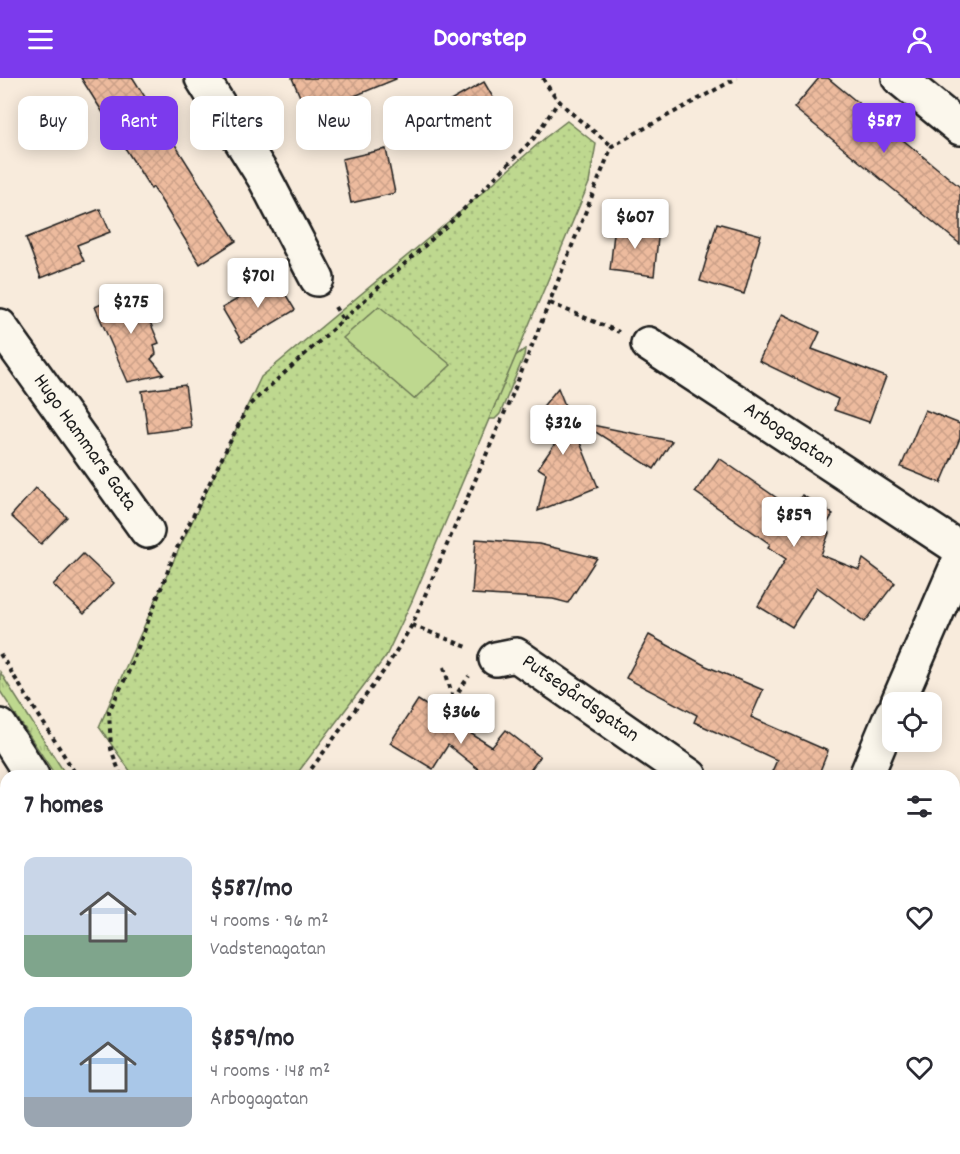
<!DOCTYPE html>
<meta charset="utf-8">
<style>
body{margin:0;font-family:Dekko,sans-serif;background:#f7f7f7;color:#2b2b33;height:100vh;display:flex;flex-direction:column;font-size:22px;white-space:nowrap}
*{box-sizing:border-box;margin:0}
p{font-size:20px;color:#7c7c81}
.icon{flex:none;width:33px;height:33px;fill:none;stroke:currentColor;stroke-width:2;stroke-linecap:round;stroke-linejoin:round}
.map{position:relative;flex:1;overflow:hidden}
.drawer{position:absolute;left:0px;top:692px;width:960px;height:386px;display:flex;flex-direction:column;background:#fff;border-radius:18px 18px 0 0;box-shadow:0 3px 15px #0003}
.drawer>*{flex:none}
.guide{position:absolute;left:18px;top:18px;width:600px;height:54px;display:flex;gap:12px}
.fabs{position:absolute;left:882px;top:614px;display:grid;gap:12px}
.fabs a{display:grid;place-items:center;width:60px;height:60px;border-radius:12px;background:#fff;box-shadow:0 3px 15px #0003;font-size:30px}
.price{position:absolute;translate:-50% -51px;padding:0 14px;border-radius:6px;background:#fff;color:#222;font-size:20px;line-height:39px;filter:drop-shadow(0 2px 3px #0008)}
.price::after{content:'';position:absolute;left:50%;top:36px;width:18px;height:14px;margin-left:-9px;background:inherit;clip-path:polygon(0 0,100% 0,50% 100%)}
.price.active{background:#7c3aed;color:#fff}
ul{padding:0;list-style:none}
li{display:flex;align-items:center;gap:18px;height:150px;padding:0 24px}
li span{display:grid;place-items:center;flex:none;width:168px;height:120px;border-radius:12px;color:#555}
li>.icon{margin-inline-start:auto}
span .icon{width:72px;height:72px;fill:#fffc;stroke-width:1}
li b{font-size:26px}
h2{display:flex;justify-content:space-between;align-items:center;height:72px;padding:0 24px;font-size:26px}
.pill{padding:0 21px;border-radius:12px;background:#fff;box-shadow:0 3px 15px #0003;font-size:21px;line-height:54px}
.pill.active{background:#7c3aed;color:#fff}
header{display:flex;justify-content:space-between;align-items:center;height:78px;padding:0 24px;background:#7c3aed;color:#fff;font-size:27px;font-weight:700}
.map>svg:first-child{display:block}
.grass{fill:url(#grass-tufts);stroke:#6d7a56;stroke-width:1.5}
.park{fill:url(#park-dots);stroke:#6d7a56;stroke-width:1.5}
.pitch{fill:#bed88f;stroke:#6d7a56;stroke-width:1.5}
.building{fill:url(#building-cross-hatch);stroke:#1c1c1c;stroke-width:1.5}
.lines{fill:none;stroke-linecap:round;stroke-linejoin:round}
.minor-casing{stroke:#1c1c1c;stroke-width:38}
.path{stroke:#1c1c1c;stroke-width:4;stroke-dasharray:4.5 4.5;stroke-linecap:butt}
.minor{stroke:#fbf7ec;stroke-width:33}
.labels{text-anchor:middle;dominant-baseline:central;stroke-width:5;stroke-linejoin:round;paint-order:stroke}
.street-label{font-size:21px;fill:#1c1c1c;stroke:#fbf7ec}
</style>
<header><svg class="icon" aria-label="menu" viewBox="0 0 24 24"><path d="M4 6h16M4 12h16M4 18h16"/></svg>Doorstep<svg class="icon" aria-label="person" viewBox="0 0 24 24"><circle cx="12" cy="8" r="4"/><path d="M4 21q1-7 8-7t8 7"/></svg></header>
<div class="map">
<svg width="960" height="1076" viewBox="0 0 960 1076">
<defs>
<pattern id="grass-tufts" width="24" height="20" patternUnits="userSpaceOnUse" patternTransform="scale(1.5)"><rect width="24" height="20" fill="#bed88f"/><path d="M3 7l-1-3M5 7V3M7 7l1-3M15 17l-1-3M17 17v-4M19 17l1-3" fill="none" stroke="#a3b97b"/></pattern>
<pattern id="park-dots" width="8" height="8" patternUnits="userSpaceOnUse" patternTransform="scale(1.5)"><rect width="8" height="8" fill="#bed88f"/><path d="M2 2h.1M6 6h.1" fill="none" stroke="#a3b97b" stroke-width="1.8" stroke-linecap="round"/></pattern>
<pattern id="building-cross-hatch" width="8" height="8" patternUnits="userSpaceOnUse" patternTransform="scale(1.5)"><rect width="8" height="8" fill="#edbb9e"/><path d="M0 0l8 8M0 8l8-8" fill="none" stroke="#cba088"/></pattern>
</defs>
<rect width="100%" height="100%" fill="#f8ebdc"/>
<filter id="ink" filterUnits="userSpaceOnUse"><feTurbulence type="fractalNoise" baseFrequency=".0167" numOctaves="2"/><feDisplacementMap in="SourceGraphic" scale="12" xChannelSelector="R" yChannelSelector="G"/><feConvolveMatrix kernelMatrix="1 2 1 2 8 2 1 2 1" color-interpolation-filters="sRGB"/></filter>
<g filter="url(#ink)">
<g class="grass">
<path d="M525,271L524,278L500,336L495,341H482L500,289Z"/>
<path d="M0,594L66,697H55L0,613Z"/>
<path d="M0,736L6,746V871L0,868Z"/>
<path d="M112,1071H180L182,1076H114Z"/>
<path d="M287,1071H347L343,1076H289Z"/>
</g>
<path class="park" d="M567,43L596,66L589,105L412,523L386,578L296,697H133L99,649L171,488L261,299L460,134L546,59Z"/>
<path class="pitch" d="M379,228L451,287L414,321L343,260Z"/>
<g class="building">
<path d="M81,0H133L236,163L200,186L153,109L151,111Z"/>
<path d="M292,0H396V1L308,37Z"/>
<path d="M819,0H828L960,109V166L794,30Z"/>
<path d="M484,4L506,42L467,65L445,26Z"/>
<path d="M386,71L395,115L351,125L342,81Z"/>
<path d="M100,131L110,154L77,167L84,183L41,200L26,160Z"/>
<path d="M717,145L761,157L744,216L700,203Z"/>
<path d="M615,146L659,151L654,198L610,192Z"/>
<path d="M275,199L295,232L242,264L222,230Z"/>
<path d="M136,211L159,265L154,267L156,276L151,281L164,296L128,304L95,229Z"/>
<path d="M782,236L820,254L812,271L886,299L869,344L834,332L838,321L759,283Z"/>
<path d="M185,307L191,349L148,355L142,313Z"/>
<path d="M558,310L598,409L538,433L546,395L538,390L557,363L532,342Z"/>
<path d="M925,332L960,346V360L941,405L901,389Z"/>
<path d="M587,346L672,363L654,391L586,348Z"/>
<path d="M719,380L793,431L802,417L833,436L824,451L829,455L821,477L859,492L863,481L895,505L865,544L817,509L792,549L758,528L786,481L768,469L770,466L695,414Z"/>
<path d="M36,410L67,439L41,466L11,438Z"/>
<path d="M476,461L539,466L597,480L568,525L553,521L472,516Z"/>
<path d="M83,476L114,505L84,536L53,507Z"/>
<path d="M649,557L706,588L763,612L751,639L828,673L818,698H770L777,682L694,644L697,637L626,600Z"/>
<path d="M418,622L492,669L506,652L540,679L526,698H487L448,667L433,691L390,665Z"/>
</g>
<g class="lines">
<defs>
<g id="minor">
<path d="M202,0L265,101L317,201"/>
<path d="M899,0L960,50"/>
<path id="s1" d="M0,248L147,453"/>
<path id="s2" d="M648,266L960,471"/>
<path id="s3" d="M496,581L516,577L690,698"/>
<path d="M898,624L960,481"/>
<path d="M0,648L32,698"/>
<path d="M866,698L892,636"/>
<path d="M954,848L960,851"/>
<path d="M233,1071L236,1076"/>
<path d="M592,1071L604,1076"/>
<path d="M697,1076L699,1071"/>
</g>
</defs>
<use href="#minor" class="minor-casing"/>
<g class="path">
<path d="M543,0C557,28 588,48 612,68"/>
<path d="M550,225L619,254"/>
<path d="M335,229L342,240"/>
<path d="M412,547L467,569"/>
<path d="M0,576L77,698"/>
<path d="M444,589L453,620"/>
<path d="M448,629L469,598"/>
<path d="M121,698L111,671L109,633L128,595L176,472L248,328L454,141L534,60L559,23"/>
<path d="M306,698L386,590L412,547L511,320L612,68L737,0"/>
<path d="M0,887L6,884"/>
<path d="M190,1071L192,1076"/>
<path d="M278,1071L280,1076"/>
</g>
<use href="#minor" class="minor"/>
</g>
</g>
<g class="labels">
<g class="street-label">
<text stroke="none"><textPath href="#s2" startOffset="168">Arbogagatan</textPath></text>
<text stroke="none"><textPath href="#s1" startOffset="144">Hugo Hammars Gata</textPath></text>
<text stroke="none"><textPath href="#s3" startOffset="98">Putsegårdsgatan</textPath></text>
</g>
</g>
</svg>
<div class="fabs">
<a><svg class="icon" aria-label="locate" viewBox="0 0 24 24"><circle cx="12" cy="12" r="6"/><path d="M12 2v4M12 18v4M2 12h4M18 12h4"/></svg></a>
</div>
<b class="price active" style="left:884px;top:76px">$587</b>
<b class="price" style="left:635px;top:172px">$607</b>
<b class="price" style="left:258px;top:231px">$701</b>
<b class="price" style="left:131px;top:257px">$275</b>
<b class="price" style="left:563px;top:378px">$326</b>
<b class="price" style="left:794px;top:470px">$859</b>
<b class="price" style="left:461px;top:667px">$366</b>
<div class="guide">
<a class="pill">Buy</a>
<a class="pill active">Rent</a>
<a class="pill">Filters</a>
<a class="pill">New</a>
<a class="pill">Apartment</a>
</div>
<section class="drawer">
<h2>7 homes<svg class="icon" aria-label="filters" viewBox="0 0 24 24"><path d="M4 7h16M4 17h16"/><circle cx="9" cy="7" r="2"/><circle cx="15" cy="17" r="2"/></svg></h2>
<ul>
<li><span style="background:linear-gradient(#c9d6e8 65%,#7fa58c 0)"><svg class="icon" aria-label="home" viewBox="0 0 24 24"><path d="M3 11l9-7 9 7M6 9v11h12V9"/></svg></span><div><b>$587/mo</b><p>4 rooms · 96 m²</p><p>Vadstenagatan</p></div><svg class="icon" aria-label="heart" viewBox="0 0 24 24"><path d="M12 20l-8-8c-3-5 5-10 8-4 3-6 11-1 8 4z"/></svg></li>
<li><span style="background:linear-gradient(#a9c7e8 75%,#9aa5b1 0)"><svg class="icon" aria-label="home" viewBox="0 0 24 24"><path d="M3 11l9-7 9 7M6 9v11h12V9"/></svg></span><div><b>$859/mo</b><p>4 rooms · 148 m²</p><p>Arbogagatan</p></div><svg class="icon" aria-label="heart" viewBox="0 0 24 24"><path d="M12 20l-8-8c-3-5 5-10 8-4 3-6 11-1 8 4z"/></svg></li>
</ul>
</section>
</div>
